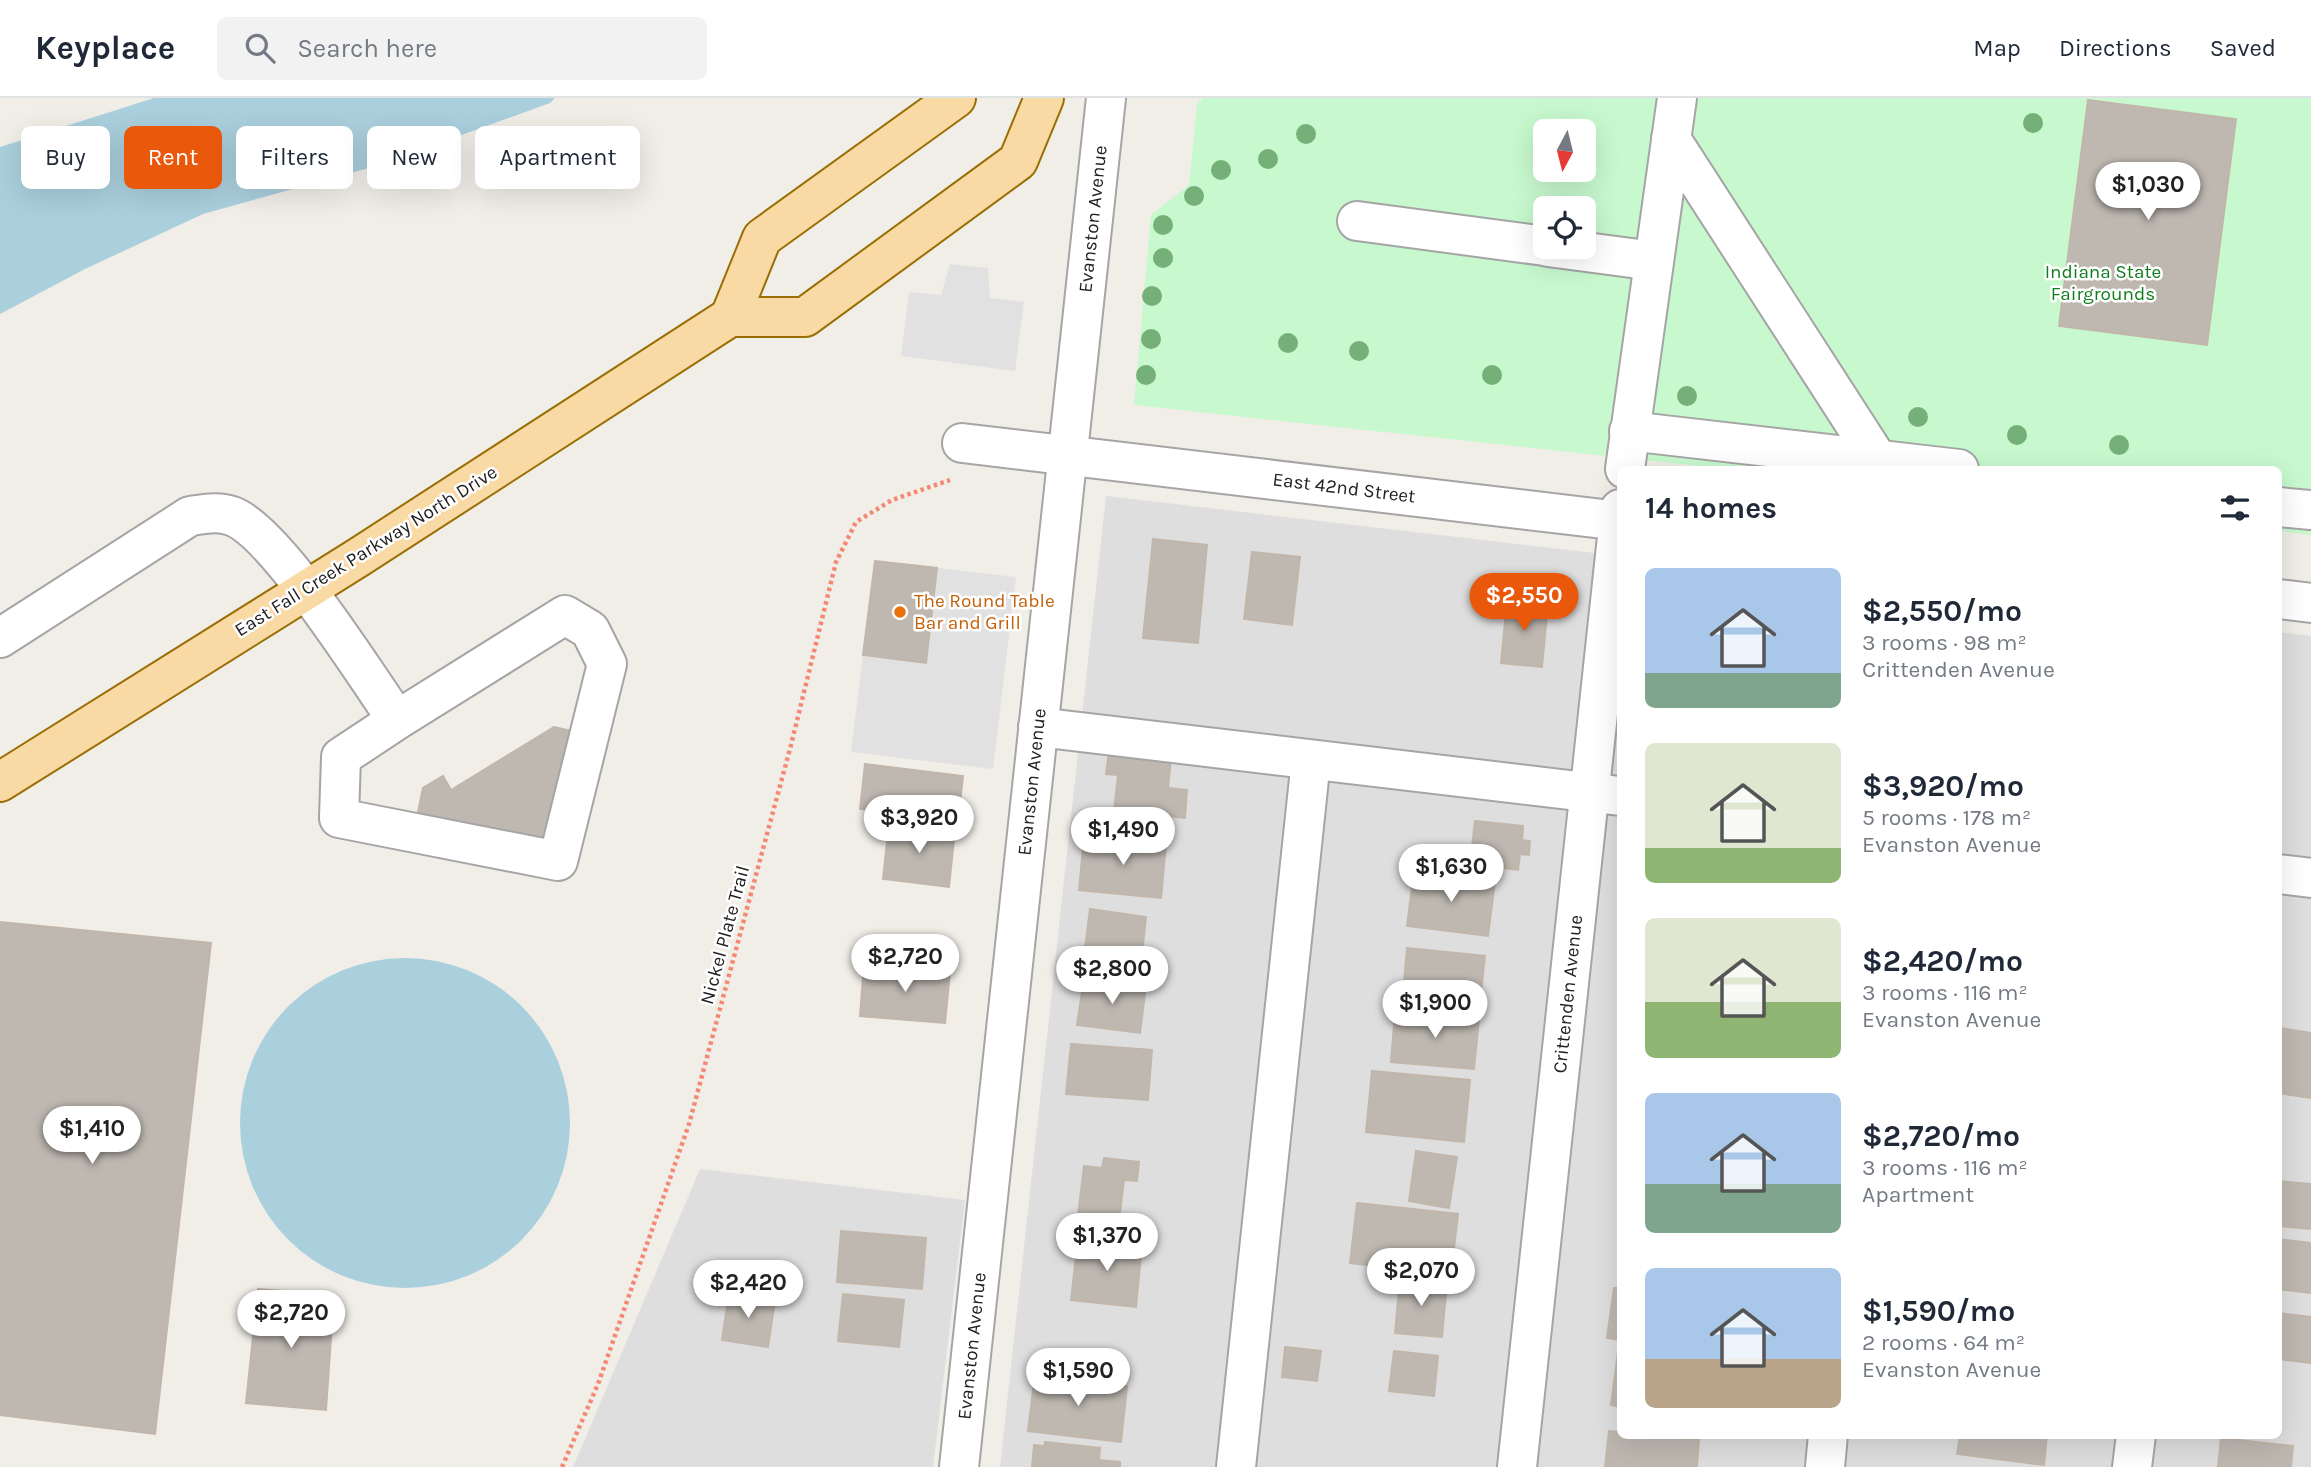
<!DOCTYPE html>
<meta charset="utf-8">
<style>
body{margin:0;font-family:Karla,sans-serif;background:#f2f2f3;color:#1f2937;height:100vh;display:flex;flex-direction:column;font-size:26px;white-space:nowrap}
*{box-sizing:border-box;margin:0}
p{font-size:23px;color:#747a83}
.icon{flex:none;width:38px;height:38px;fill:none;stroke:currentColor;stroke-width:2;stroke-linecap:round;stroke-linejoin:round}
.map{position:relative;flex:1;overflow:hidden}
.panel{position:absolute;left:1617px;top:368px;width:665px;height:973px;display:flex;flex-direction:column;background:#fff;border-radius:10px;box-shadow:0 7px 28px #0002}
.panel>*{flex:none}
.banner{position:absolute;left:21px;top:28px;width:665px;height:63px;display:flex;gap:14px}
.needle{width:46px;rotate:187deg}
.tools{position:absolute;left:1533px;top:21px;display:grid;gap:14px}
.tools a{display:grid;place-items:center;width:63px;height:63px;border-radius:10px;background:#fff;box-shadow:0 7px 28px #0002;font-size:35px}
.price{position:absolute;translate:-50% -60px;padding:0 16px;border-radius:24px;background:#fff;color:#222;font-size:23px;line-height:46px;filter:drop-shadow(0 2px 4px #0008)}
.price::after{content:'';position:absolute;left:50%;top:42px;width:21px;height:16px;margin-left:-10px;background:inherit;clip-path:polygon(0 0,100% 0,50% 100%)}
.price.active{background:#ea580c;color:#fff}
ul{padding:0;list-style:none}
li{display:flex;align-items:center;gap:21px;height:175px;padding:0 28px}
li span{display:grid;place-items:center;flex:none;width:196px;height:140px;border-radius:10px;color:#555}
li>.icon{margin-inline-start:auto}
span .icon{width:84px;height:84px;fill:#fffc;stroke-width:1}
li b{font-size:30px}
h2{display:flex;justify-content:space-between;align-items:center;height:84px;padding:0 28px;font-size:30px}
.tag{padding:0 24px;border-radius:10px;background:#fff;box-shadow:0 7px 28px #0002;font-size:24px;line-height:63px}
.tag.active{background:#ea580c;color:#fff}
header{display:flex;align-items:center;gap:42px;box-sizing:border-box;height:98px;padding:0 35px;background:#fff;border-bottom:2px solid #e0e1e3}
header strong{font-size:33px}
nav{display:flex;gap:38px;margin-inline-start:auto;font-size:24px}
.search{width:490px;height:63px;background:#f2f2f3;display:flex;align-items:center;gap:18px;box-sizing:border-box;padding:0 24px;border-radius:10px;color:#747a83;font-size:26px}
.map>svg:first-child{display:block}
.residential{fill:#dfdede}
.park{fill:#c7f8ce;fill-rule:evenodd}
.parking{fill:#e1e1e1}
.water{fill:#aacfdd}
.building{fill:#beb8b1;stroke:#c2b6aa;stroke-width:2}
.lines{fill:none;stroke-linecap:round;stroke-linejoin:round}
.minor-casing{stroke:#a5a5a5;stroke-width:42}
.major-casing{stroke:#996f04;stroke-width:42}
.path{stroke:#f68774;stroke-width:4.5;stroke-dasharray:3.5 3.5;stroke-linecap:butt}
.minor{stroke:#fff;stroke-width:38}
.major{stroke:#f9d9a4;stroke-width:38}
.tree{fill:#75b079}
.food-dot{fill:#e8710a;stroke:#fff;stroke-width:2.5}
.labels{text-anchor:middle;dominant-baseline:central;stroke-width:5;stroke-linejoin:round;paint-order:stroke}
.street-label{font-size:19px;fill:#212121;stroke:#fff}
.park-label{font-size:19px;fill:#0f7e1e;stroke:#fff}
.food-label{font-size:19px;fill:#c56008;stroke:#fff;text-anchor:start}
</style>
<header>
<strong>Keyplace</strong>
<div class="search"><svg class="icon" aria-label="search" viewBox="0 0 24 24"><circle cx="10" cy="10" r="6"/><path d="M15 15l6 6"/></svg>Search here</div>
<nav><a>Map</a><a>Directions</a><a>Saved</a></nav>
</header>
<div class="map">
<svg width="2311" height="1369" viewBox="0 0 2311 1369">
<rect width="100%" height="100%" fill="#f1eee8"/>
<g class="residential">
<path d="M1106,398L1620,458V1337H2278L2279,534L2311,538V1369H1000Z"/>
<path d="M700,1071L965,1102L933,1369H573Z"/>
</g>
<path class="park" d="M1203,0H2311V437L2279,433L2278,371H1727L1134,307L1151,117L1189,87L1197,6ZM1545,33H1584V72H1545ZM1545,110H1584V149H1545Z"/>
<g class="parking">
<path d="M950,166L988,170L990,200L1024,204L1015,273L901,258L909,194L941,197Z"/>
<path d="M937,470L1016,479L993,671L851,654L863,557L926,565Z"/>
</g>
<g class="water">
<path d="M154,0H555L550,5L376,68L203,116L85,171L0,216V49Z"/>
<circle cx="405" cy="1025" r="165"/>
</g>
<g class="building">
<path d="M2088,2L2236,21L2207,247L2059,228Z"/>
<path d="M1153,441L1207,447L1198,545L1143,540Z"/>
<path d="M1252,454L1300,459L1292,527L1244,521Z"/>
<path d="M875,463L937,470L926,565L863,557Z"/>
<path d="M1507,502L1548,506L1542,569L1501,565Z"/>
<path d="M554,629L576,634L551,748L417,719L423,690L443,678L451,692Z"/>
<path d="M1109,653L1171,660L1168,690L1187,692L1185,720L1114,713L1118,677L1106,676Z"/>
<path d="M865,666L963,678L958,723L860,711Z"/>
<path d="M1475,723L1523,728L1522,742L1530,743L1529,757L1520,756L1518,772L1470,766Z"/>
<path d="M889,725L955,732L949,789L883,781Z"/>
<path d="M1084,739L1166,746L1161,800L1079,792Z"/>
<path d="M1414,773L1495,783L1488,838L1407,828Z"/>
<path d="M1090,811L1146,819L1141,865L1084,858Z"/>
<path d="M0,824L211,845L155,1336L0,1317Z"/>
<path d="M1407,850L1485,858L1480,903L1403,895Z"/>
<path d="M864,866L950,874L945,925L860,918Z"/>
<path d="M1084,880L1146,888L1140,935L1077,927Z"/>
<path d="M1395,914L1479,921L1474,971L1391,964Z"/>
<path d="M2280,930L2311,935V1000L2278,995Z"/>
<path d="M1071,946L1152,952L1148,1002L1066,996Z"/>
<path d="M1372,973L1470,982L1464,1044L1366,1034Z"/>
<path d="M1416,1053L1457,1059L1449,1110L1409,1103Z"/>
<path d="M1104,1060L1139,1064L1137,1083L1124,1082L1119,1122L1078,1118L1084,1068L1102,1070Z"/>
<path d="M2278,1083L2311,1086V1131L2278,1128Z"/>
<path d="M1357,1105L1458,1116L1451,1176L1350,1165Z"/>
<path d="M841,1133L926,1140L922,1191L837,1184Z"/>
<path d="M1078,1140L1142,1147L1136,1209L1071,1202Z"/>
<path d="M2278,1141L2311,1145V1195L2278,1191Z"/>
<path d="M1400,1180L1447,1184L1442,1239L1395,1235Z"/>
<path d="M1614,1190H1620V1242L1607,1240Z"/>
<path d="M258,1191L334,1197L326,1312L246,1305Z"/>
<path d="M729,1195L775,1202L768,1249L722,1242Z"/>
<path d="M843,1196L904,1202L899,1249L838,1243Z"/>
<path d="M2278,1215L2311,1219V1265L2278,1261Z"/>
<path d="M1285,1249L1321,1253L1317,1283L1282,1279Z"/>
<path d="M1394,1253L1438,1258L1434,1298L1389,1293Z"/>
<path d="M1618,1254H1620V1309L1611,1307Z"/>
<path d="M1035,1276L1127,1288L1121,1344L1028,1333Z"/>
<path d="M1609,1333L1620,1334V1337L1699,1341L1697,1369H1605Z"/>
<path d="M1960,1337H2047L2044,1367L1957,1356Z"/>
<path d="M2221,1340L2293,1348L2291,1369H2218Z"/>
<path d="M1045,1344L1100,1350L1099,1362L1120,1364V1369H1032L1034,1347L1044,1348Z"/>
</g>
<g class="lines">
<defs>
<g id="minor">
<path d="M1671,41L1878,362"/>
<path d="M1357,123L1545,148"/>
<path d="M1548,149L1654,163"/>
<path d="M1629,333L1959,371"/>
<path d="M962,345L1620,423"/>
<path d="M1625,371L1677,0"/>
<path d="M2278,409L2311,412"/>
<path d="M2278,501L2311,505"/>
<path d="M0,540L190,418C205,416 218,413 232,418C276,434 367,579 397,622L565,517L590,532L607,566L558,763L339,720L341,659L397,622"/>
<path d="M1038,629L1620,698"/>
<path d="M2278,776L2311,780"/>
<path d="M959,1369L1106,0"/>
<path d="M1236,1369L1311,662"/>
<path d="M1517,1369L1620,411"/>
<path d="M1825,1369L1828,1337"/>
<path d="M2132,1369L2136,1337"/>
</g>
<g id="major">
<path d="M730,219L762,140L956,0"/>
<path d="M0,684L359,459L730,219H805L1018,63L1044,0"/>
</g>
</defs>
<use href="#minor" class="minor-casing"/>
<use href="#major" class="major-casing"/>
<path class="path" d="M562,1369L598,1286L689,1026L791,647L836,464L856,424L892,402L950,382"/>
<use href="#minor" class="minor"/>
<use href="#major" class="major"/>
</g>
<g class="tree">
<circle cx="2033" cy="25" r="10"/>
<circle cx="1306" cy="36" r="10"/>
<circle cx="1268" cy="61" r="10"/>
<circle cx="1221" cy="72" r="10"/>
<circle cx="1194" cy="98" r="10"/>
<circle cx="1163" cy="127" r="10"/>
<circle cx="1163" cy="160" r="10"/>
<circle cx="1152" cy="198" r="10"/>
<circle cx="1151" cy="241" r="10"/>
<circle cx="1288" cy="245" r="10"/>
<circle cx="1359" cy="253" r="10"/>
<circle cx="1146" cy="277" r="10"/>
<circle cx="1492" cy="277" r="10"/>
<circle cx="1687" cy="298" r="10"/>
<circle cx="1918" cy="319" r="10"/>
<circle cx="2017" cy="337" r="10"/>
<circle cx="2119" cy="347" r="10"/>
</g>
<circle class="food-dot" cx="900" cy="514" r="7"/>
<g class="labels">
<g class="street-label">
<text transform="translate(1093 121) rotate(-84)">Evanston Avenue</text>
<text transform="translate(1344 390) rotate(7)">East 42nd Street</text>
<text transform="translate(366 453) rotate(-32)">East Fall Creek Parkway North Drive</text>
<text transform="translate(1032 684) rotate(-84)">Evanston Avenue</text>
<text transform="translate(725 837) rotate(-75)">Nickel Plate Trail</text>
<text transform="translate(1568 896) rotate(-84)">Crittenden Avenue</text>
<text transform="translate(972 1248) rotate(-84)">Evanston Avenue</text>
</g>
<g class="park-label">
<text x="2103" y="174">Indiana State<tspan x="2103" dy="22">Fairgrounds</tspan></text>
</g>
<g class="food-label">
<text x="914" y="503">The Round Table<tspan x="914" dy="22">Bar and Grill</tspan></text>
</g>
</g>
</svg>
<div class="tools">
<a><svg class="needle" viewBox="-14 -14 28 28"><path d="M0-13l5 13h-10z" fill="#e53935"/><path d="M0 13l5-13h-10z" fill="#747a83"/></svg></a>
<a><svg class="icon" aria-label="locate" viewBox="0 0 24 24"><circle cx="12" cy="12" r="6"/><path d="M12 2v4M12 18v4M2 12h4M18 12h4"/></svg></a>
</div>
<b class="price" style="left:2148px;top:124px">$1,030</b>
<b class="price active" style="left:1524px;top:535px">$2,550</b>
<b class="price" style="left:919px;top:757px">$3,920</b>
<b class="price" style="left:1123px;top:769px">$1,490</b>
<b class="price" style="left:1451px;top:806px">$1,630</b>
<b class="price" style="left:905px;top:896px">$2,720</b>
<b class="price" style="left:1112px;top:908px">$2,800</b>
<b class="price" style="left:1435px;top:942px">$1,900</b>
<b class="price" style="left:92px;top:1068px">$1,410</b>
<b class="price" style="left:1107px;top:1175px">$1,370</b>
<b class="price" style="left:1421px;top:1210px">$2,070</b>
<b class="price" style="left:748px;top:1222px">$2,420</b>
<b class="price" style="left:291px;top:1252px">$2,720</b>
<b class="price" style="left:1078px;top:1310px">$1,590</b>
<div class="banner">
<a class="tag">Buy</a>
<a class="tag active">Rent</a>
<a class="tag">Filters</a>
<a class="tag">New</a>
<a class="tag">Apartment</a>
</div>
<section class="panel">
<h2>14 homes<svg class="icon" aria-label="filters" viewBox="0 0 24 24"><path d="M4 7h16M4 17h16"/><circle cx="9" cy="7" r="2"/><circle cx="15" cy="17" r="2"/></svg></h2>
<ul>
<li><span style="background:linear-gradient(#a9c7e8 75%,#7fa58c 0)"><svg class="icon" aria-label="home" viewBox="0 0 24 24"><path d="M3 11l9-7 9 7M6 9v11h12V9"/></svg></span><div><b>$2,550/mo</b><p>3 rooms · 98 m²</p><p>Crittenden Avenue</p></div></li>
<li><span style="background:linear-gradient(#dfe7d0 75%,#8fb573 0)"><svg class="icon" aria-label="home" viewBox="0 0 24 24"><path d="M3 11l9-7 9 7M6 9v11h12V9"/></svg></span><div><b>$3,920/mo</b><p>5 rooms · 178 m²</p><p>Evanston Avenue</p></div></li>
<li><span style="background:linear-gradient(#dfe7d0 60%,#8fb573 0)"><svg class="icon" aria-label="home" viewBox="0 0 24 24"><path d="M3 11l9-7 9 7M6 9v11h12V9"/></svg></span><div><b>$2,420/mo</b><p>3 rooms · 116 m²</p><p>Evanston Avenue</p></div></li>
<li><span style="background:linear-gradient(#a9c7e8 65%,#7fa58c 0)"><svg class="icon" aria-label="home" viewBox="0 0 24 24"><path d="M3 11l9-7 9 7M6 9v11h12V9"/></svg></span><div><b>$2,720/mo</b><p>3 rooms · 116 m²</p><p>Apartment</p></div></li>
<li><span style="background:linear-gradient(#a9c7e8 65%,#b9a48a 0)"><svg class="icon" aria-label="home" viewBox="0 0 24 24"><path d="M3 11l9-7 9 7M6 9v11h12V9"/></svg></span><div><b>$1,590/mo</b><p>2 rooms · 64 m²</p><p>Evanston Avenue</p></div></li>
</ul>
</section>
</div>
